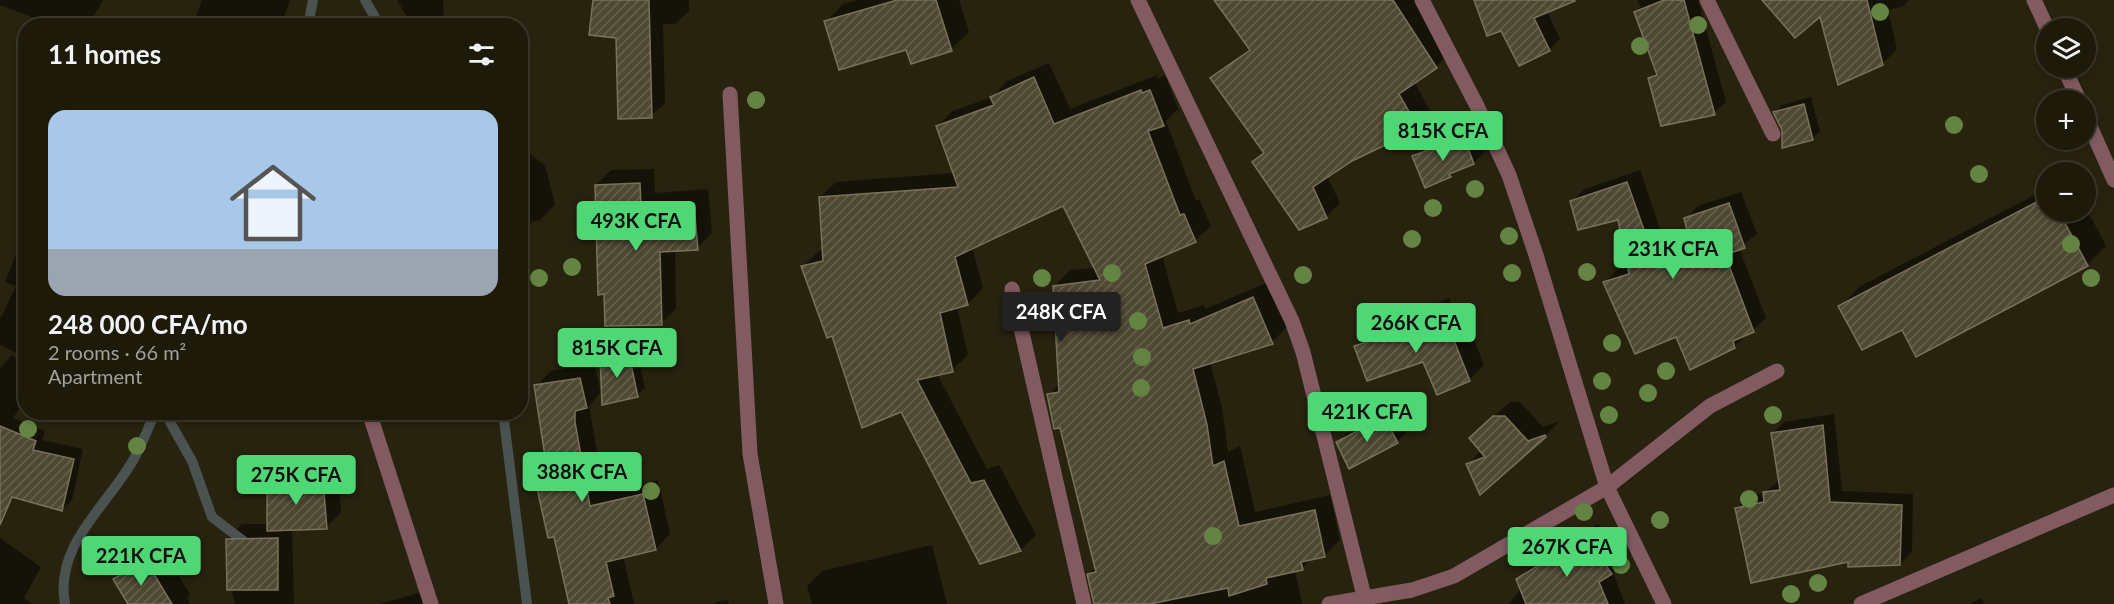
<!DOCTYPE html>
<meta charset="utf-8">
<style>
body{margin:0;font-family:Lato,sans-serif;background:#2b2718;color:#f1f3f6;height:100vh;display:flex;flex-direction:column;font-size:22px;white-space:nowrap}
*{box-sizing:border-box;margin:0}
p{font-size:20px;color:#a1a19c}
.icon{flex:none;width:33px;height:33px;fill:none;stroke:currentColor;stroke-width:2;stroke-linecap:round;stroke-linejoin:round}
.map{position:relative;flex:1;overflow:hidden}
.details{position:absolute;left:18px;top:18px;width:510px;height:402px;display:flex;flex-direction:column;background:#1e1a0a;border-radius:24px;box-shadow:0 3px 9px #0003,0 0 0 2px #3c382b}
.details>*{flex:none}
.buttons{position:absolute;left:2036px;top:18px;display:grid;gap:12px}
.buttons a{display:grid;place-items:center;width:60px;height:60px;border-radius:50%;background:#1e1a0a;box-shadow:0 3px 9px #0003,0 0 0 2px #3c382b;font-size:30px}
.price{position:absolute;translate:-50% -51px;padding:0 14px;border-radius:6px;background:#4fd675;color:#111;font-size:20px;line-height:39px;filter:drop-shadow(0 2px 3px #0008)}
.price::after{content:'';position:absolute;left:50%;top:36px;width:18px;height:14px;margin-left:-9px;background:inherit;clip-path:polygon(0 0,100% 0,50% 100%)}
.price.current{background:#222;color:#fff}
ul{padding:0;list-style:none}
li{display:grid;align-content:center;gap:12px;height:318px;padding:0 30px}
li+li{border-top:2px solid #3c382b}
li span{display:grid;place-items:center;height:186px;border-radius:18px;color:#555}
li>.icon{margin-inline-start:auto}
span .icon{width:108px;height:108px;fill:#fffc;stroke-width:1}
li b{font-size:26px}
h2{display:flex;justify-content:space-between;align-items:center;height:72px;padding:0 30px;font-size:26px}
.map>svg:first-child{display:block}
.shadow{fill:#0007}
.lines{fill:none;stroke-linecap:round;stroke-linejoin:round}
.stream{stroke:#4a5252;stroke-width:10}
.building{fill:url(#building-hatch);stroke:#78725a;stroke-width:1.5}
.minor{stroke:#825b61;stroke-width:15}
.tree{fill:#648444}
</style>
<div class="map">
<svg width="2114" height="604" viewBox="0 0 2114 604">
<defs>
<pattern id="building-hatch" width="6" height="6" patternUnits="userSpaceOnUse" patternTransform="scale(1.5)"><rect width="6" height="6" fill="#4f4933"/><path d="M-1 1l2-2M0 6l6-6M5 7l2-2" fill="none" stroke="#686350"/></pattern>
</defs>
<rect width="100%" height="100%" fill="#28230e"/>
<g class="shadow">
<path d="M0,0H103L88,26H55L0,5Z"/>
<path d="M202,0H290L281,26H193Z"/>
<path d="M397,0H443L444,26H412Z"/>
<path d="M594,0H689V11L675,24H663L665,103L651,116L618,37Z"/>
<path d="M858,0H959L969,32L951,49L907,48L826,22L843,4Z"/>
<path d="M1215,0H1415L1449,53L1436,67L1414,82L1432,114L1418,128L1374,144L1327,176L1340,203L1326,217L1254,162L1265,151L1212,79L1250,48Z"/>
<path d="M1475,0H1551L1546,9L1560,39L1549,50L1501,29Z"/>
<path d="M1637,0H1698L1726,102L1714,113L1650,78L1657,71L1635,12L1641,7Z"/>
<path d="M1766,0H1909L1903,6L1888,10L1897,49L1882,64L1821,14Z"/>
<path d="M1049,63L1070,109L1157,75L1158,79L1165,75L1178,109L1166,121L1196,201L1199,199L1211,226L1195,241L1162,255L1178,313L1204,305L1205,309L1269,282L1287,327L1272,342L1210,362L1222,408L1228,452L1240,446L1255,512L1330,495L1340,540L1324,556L1312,558L1302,568L1295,570L1302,604H1094L1089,574L1096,567L1061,426L1049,395L1060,383L1055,286L1070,270L1096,268L1063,204L972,247L983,288L968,304L957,307L968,355L952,370L937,374L987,469L999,465L1036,535L1020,550L833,334L803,266L819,251L824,250L820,197L836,182L954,173L937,126L953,111L992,97L1007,81Z"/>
<path d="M1811,97L1820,131L1813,138L1784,146L1783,130L1775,113L1782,105Z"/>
<path d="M1479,123L1488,148L1474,163L1455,170L1450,175L1414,157L1429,142Z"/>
<path d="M520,147L545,165L555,205L540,220L520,225Z"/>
<path d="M654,169L655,193L708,189L712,233L697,248L675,250L676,309L661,323L596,185L611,170Z"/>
<path d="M1640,170L1670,258L1694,251L1686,219L1698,206L1741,192L1757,234L1739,248L1766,318L1734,347L1677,335L1605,282L1617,270L1629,266L1619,218L1572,201L1585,189Z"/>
<path d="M2046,189V212H2085V206L2106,246L2087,265L1902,328L1840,307L1859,287Z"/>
<path d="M26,229V357L0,345V320L16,286L5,282Z"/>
<path d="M1449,298L1455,315L1463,311L1484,365L1469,380L1424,360L1356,346L1371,331L1414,318L1423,309Z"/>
<path d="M636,348L645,388L637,395L602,357L609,349Z"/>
<path d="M12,355L26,364V398L13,418L45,431L42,440L83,449L72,500L61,510L27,502L0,491V368Z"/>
<path d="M594,364L601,392L589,406L604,492L658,480L670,534L656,549L623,556L634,604H570L555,535L535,471L547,459L536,386L551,371Z"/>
<path d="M1510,402H1520L1543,427L1560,421L1545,436L1468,464L1482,450L1486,423Z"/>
<path d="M1399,403L1412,427L1397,442L1337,443L1352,428Z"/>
<path d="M1834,414L1842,491L1913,494L1912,552L1900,564L1849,560L1737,508L1749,496L1764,493L1780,480L1772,434L1784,422Z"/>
<path d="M338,466L341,513L326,527L292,529L294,604H235L228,576L227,539L242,524H269L268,485L283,470Z"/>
<path d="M1598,524L1624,561L1613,572L1625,604H1509L1521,589L1517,580L1530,567Z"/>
<path d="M0,538L41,567L24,598L32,604H0Z"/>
<path d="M932,545L947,604H812L807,586L822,571Z"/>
<path d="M161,547L190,594L187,598L190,604H129L115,579L130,565Z"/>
<path d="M422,592L426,604H380Z"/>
<path d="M1982,598L1984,604H1969Z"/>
<path d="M727,599L729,604H712Z"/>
</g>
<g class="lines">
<g class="stream">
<path d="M365,0L380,26"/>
<path d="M308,26L313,0"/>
<path d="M503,412L527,604"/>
<path d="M170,422L192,461L212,517L250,546"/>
<path d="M65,604C54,546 106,507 132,462C141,447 148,429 155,412"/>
</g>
</g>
<g class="building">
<path d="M593,0H649L652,118L618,119L616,38L589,35Z"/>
<path d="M897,0H936L952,51L911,64L906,50L839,70L824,21Z"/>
<path d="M1214,0H1393L1437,68L1399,94L1419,129L1352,161L1313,187L1327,218L1299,230L1252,162L1264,153L1210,78L1250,50Z"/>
<path d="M1474,0H1574L1575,1L1534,18L1550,51L1519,66L1501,31L1487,36Z"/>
<path d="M1664,0H1684L1715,115L1661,126L1648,78L1657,75L1634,12Z"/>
<path d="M1762,0H1867L1883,65L1838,85L1820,17L1795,38Z"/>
<path d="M1034,77L1054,124L1141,90L1142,93L1150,90L1164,126L1148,131L1180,215L1184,214L1196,242L1145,264L1163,328L1189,320L1190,324L1253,297L1273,344L1193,369L1207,425L1213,466L1224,461L1239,526L1315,510L1325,557L1301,562L1303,570L1266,578L1267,584L1229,596L1228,588L1150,604H1094L1087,574L1096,572L1060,428L1054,429L1047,394L1059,392L1053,286L1100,280L1063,206L955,257L968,305L940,313L953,372L917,380L971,483L984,480L1021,551L980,564L901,412L862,428L832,336L827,338L801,266L823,261L819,197L958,187L936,126L994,105L990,97Z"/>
<path d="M1804,104L1813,140L1782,148V130L1773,112Z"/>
<path d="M1464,137L1474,164L1449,174L1451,177L1425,188L1412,156Z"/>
<path d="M1627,182L1658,269L1694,258L1684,218L1729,203L1745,248L1725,255L1754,332L1733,341L1735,348L1690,370L1676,337L1635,354L1603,282L1629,274L1618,220L1578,230L1570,201Z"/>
<path d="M640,183L641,207L694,204L698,250L660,252L662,325L605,326L604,294L598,295L595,185Z"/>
<path d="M2046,197V212H2059L2088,266L1916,357L1902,330L1862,350L1838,306Z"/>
<path d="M1434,312L1440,329L1448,325L1470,381L1437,395L1423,362L1367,381L1354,346L1409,329L1407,324Z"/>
<path d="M629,355L638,397L602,405L600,356Z"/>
<path d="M580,378L587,408L575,411V422L590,506L643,494L656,550L606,562L614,596L608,598L610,604H569L554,537L548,538L533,470L545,468L544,463H546L534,385Z"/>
<path d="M1493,416H1505L1528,441L1545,435L1546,437L1480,495L1466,464L1485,457L1469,438Z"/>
<path d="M1384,417L1398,443L1349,469L1336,442Z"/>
<path d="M1823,425L1830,502L1902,505L1900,565L1848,567V562L1751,583L1735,508L1764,502L1763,492L1780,490L1771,433Z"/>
<path d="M0,426L36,441L33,450L74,459L62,511L12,497L0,525Z"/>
<path d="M323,480L327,529L267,531V484Z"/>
<path d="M1585,536L1612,574L1599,582L1608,604H1526L1516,579Z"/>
<path d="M278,538V590H227L226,539Z"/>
<path d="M146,561L172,604H128L113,579Z"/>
</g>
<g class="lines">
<g class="minor">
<path d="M1138,0L1292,321L1303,352L1366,604"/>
<path d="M1422,0L1476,104L1509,175L1536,255L1607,487L1664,604"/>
<path d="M1707,0L1773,134"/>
<path d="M2034,0L2047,28"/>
<path d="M2064,68L2079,100"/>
<path d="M730,94L750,454L776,604"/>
<path d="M2085,115L2114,180"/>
<path d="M1012,289L1084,604"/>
<path d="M369,412L431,604"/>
<path d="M1329,604L1412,590L1454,576L1607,487L1710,406L1777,371"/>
<path d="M1861,604L2114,495"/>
</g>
</g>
<g class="tree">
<circle cx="1880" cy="12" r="9"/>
<circle cx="1698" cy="25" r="9"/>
<circle cx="1640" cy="46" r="9"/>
<circle cx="756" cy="100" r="9"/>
<circle cx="1954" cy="125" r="9"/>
<circle cx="1979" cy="174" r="9"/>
<circle cx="1475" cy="189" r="9"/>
<circle cx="1433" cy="208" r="9"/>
<circle cx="1509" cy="236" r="9"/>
<circle cx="1412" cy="239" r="9"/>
<circle cx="2071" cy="244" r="9"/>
<circle cx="572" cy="267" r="9"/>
<circle cx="1587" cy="272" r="9"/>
<circle cx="1112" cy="273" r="9"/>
<circle cx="1512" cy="273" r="9"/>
<circle cx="1303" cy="275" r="9"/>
<circle cx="539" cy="278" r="9"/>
<circle cx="1042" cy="278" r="9"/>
<circle cx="2091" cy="278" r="9"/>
<circle cx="1138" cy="321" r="9"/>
<circle cx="1612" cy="343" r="9"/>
<circle cx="648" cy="352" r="9"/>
<circle cx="1142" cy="357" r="9"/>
<circle cx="1666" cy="371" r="9"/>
<circle cx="1602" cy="381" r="9"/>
<circle cx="1141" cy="388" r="9"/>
<circle cx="1648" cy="393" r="9"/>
<circle cx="1609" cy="415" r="9"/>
<circle cx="1773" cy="415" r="9"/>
<circle cx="28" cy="429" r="9"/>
<circle cx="137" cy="446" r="9"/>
<circle cx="651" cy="491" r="9"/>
<circle cx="1749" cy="499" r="9"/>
<circle cx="1584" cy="512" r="9"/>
<circle cx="1660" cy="520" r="9"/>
<circle cx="1213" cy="536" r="9"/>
<circle cx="1621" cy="565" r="9"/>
<circle cx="1818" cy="583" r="9"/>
<circle cx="1791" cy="594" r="9"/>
</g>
</svg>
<div class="buttons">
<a><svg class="icon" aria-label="layers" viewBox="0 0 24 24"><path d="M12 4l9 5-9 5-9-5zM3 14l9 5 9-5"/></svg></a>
<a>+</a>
<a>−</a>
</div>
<b class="price" style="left:1443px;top:162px">815K CFA</b>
<b class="price" style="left:636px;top:252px">493K CFA</b>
<b class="price" style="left:1673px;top:280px">231K CFA</b>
<b class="price current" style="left:1061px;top:343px">248K CFA</b>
<b class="price" style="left:1416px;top:354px">266K CFA</b>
<b class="price" style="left:617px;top:379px">815K CFA</b>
<b class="price" style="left:1367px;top:443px">421K CFA</b>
<b class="price" style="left:582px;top:503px">388K CFA</b>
<b class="price" style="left:296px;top:506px">275K CFA</b>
<b class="price" style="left:1567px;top:578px">267K CFA</b>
<b class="price" style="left:141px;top:587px">221K CFA</b>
<section class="details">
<h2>11 homes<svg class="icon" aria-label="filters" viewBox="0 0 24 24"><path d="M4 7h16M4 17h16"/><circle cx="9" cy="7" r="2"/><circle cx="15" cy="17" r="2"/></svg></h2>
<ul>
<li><span style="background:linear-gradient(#a9c7e8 75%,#9aa5b1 0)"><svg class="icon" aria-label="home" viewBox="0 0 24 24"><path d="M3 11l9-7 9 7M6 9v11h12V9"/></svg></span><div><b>248 000 CFA/mo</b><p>2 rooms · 66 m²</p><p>Apartment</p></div></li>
</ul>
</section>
</div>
